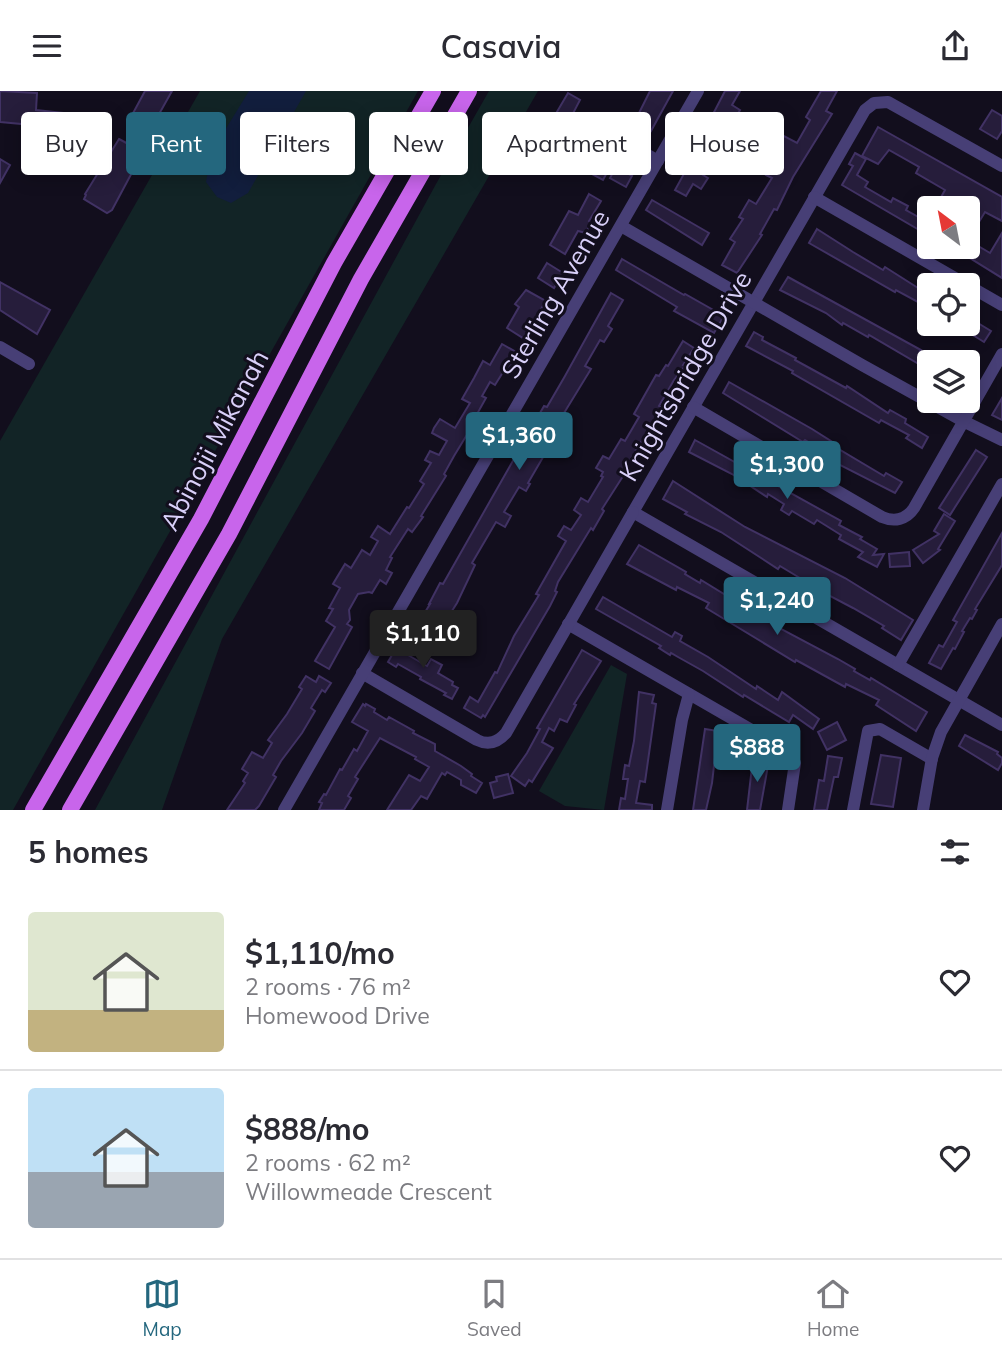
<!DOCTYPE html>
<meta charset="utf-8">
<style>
body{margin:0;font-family:Mulish,sans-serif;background:#f7f7f7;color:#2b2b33;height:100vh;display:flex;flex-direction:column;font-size:26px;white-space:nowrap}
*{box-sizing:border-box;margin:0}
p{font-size:23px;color:#7c7c81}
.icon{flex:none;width:38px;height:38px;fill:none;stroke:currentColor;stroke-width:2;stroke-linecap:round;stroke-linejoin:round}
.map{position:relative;height:719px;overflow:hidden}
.side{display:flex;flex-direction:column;background:#fff;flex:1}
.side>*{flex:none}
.guide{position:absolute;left:21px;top:21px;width:961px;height:63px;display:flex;gap:14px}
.needle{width:46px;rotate:328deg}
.controls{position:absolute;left:917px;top:105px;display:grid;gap:14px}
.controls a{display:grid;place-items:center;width:63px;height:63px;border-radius:7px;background:#fff;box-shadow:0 4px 18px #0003;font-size:35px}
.price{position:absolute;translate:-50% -60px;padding:0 16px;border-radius:7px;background:#24677e;color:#fff;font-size:23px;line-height:46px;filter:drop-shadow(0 2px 4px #0008)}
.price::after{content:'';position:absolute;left:50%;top:42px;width:21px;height:16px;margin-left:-10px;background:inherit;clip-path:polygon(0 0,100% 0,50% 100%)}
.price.selected{background:#222;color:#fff}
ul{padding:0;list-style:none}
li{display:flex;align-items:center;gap:21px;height:175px;padding:0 28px}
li+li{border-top:2px solid #e1e1e2}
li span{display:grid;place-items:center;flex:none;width:196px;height:140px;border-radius:7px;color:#555}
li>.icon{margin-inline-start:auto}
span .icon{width:84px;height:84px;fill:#fffc;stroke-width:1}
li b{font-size:30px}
h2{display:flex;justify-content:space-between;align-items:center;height:84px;padding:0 28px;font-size:30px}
.chip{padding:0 24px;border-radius:7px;background:#fff;box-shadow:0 4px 18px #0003;font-size:24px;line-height:63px}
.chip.selected{background:#24677e;color:#fff}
header{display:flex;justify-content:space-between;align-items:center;height:91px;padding:0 28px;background:#fff;font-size:32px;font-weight:600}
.tab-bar{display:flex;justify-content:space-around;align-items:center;height:98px;border-top:2px solid #e1e1e2;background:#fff;font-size:19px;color:#7c7c81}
.tab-bar a{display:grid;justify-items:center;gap:4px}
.tab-bar .selected{color:#24677e}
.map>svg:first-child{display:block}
.green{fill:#122426}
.water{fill:#121e3d}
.building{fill:#261d3b;stroke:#413264;stroke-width:2}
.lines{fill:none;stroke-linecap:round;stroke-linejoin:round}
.minor{stroke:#473f76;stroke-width:12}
.major{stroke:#c865eb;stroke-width:16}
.labels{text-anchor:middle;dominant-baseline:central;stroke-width:6;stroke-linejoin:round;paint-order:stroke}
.street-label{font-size:26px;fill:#d9d0f9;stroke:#120e1d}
</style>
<header><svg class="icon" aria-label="menu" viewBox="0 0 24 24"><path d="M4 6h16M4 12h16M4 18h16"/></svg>Casavia<svg class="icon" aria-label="share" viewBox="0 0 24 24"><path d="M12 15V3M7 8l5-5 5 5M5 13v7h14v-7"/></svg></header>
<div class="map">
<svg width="1002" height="719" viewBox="0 0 1002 719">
<rect width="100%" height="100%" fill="#120e1d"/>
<g class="green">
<path d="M200,0H418L13,719H0V350Z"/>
<path d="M489,0H538L222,548L162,719H95L436,93Z"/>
<path d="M611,574L627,583L604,719L565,715L539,700Z"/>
</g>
<path class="water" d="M249,0H306L248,102L231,112L217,106L206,91L211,62Z"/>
<g class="building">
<path d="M0,0L37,2L36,19L72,23L70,55L32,51V34L0,31Z"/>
<path d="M145,0H172L149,41L140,36L143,30L132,24Z"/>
<path d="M650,0H673L651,40L643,35L641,38L633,34Z"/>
<path d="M725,0H740L732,14L740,19L703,84L708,87L701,98L693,93L686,105L675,99L701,52L699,50Z"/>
<path d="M821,0H837L826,20L832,23L793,86L777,119L774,118L760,143L762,144L737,182L722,174L735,151L730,148L743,128L739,126L749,109L756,113L772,87L766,84L783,54L780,52L784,45L797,52L810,29L806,26Z"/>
<path d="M568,2L580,9L568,32L567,48L552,49L551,31Z"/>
<path d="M992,19L1002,25V40L997,48L980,38Z"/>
<path d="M878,36L1002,106V130L985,121L979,131L969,125L973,117H935L945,99L916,82L919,76L889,59L878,73L862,65Z"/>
<path d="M119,48L143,61L112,119L107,122L84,108L86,104L85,103Z"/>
<path d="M568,55L609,78L603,89L579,76L577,79L560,69Z"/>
<path d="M855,62L866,68L857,84L868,91L865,96L891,111L893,107L908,115L906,119L929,132V143L922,139L921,140L842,94L853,75L849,73Z"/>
<path d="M0,68L10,74L0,92Z"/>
<path d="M616,76L632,85L626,96L610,87Z"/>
<path d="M589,103L601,110L589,130L591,132L586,142L578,140L565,163L550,154L569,120L578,124Z"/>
<path d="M652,109L709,142L702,154L646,119Z"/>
<path d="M817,138L853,161L883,179L885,176L929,204V217L896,199L895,201L809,152Z"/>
<path d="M1002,142V187L952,156H968V149L990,162Z"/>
<path d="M622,168L684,204L685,203L724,225L714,242L674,220L677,216L616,179Z"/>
<path d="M547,172L563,182L554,197L538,187Z"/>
<path d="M788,186L921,259L920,260L929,265V279L869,244L868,246L843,232L842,234L826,222L780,199Z"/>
<path d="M0,191L50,219L37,243L0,219Z"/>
<path d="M526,199L546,210L523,247L507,237L519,216L515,213Z"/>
<path d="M611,202L623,209L608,235L612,238L604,251L600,249L585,275L591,278L542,358L546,361L528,392L530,393L526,400L519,396L504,421L511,425L505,436L496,431L472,472L475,474L457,512L443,534L437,531L429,545L419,539L427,525L424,523L430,513H429L440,492L443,493L544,315L547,316L565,285Z"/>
<path d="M968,226L991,240L984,251L955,233H968Z"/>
<path d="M754,241L763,246L762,249L796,267L795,269L846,297L847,295L888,322L890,319L906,328L905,332L928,346L922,357L906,347L909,344L881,329L879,332L792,282L793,280L746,255Z"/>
<path d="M683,250L694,257L683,274L685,275L674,289L659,315L662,317L625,377L627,379L602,418L604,420L593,439L591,437L558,491L555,500L557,501L550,515L485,626L483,624L481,627L464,617L470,606L478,611L495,581L497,582L514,545L539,504L536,503L566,450L558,445L564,435L571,439L581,424L574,419L581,407L588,411L603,386L601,385L603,381L596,377L603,365L609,368L621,348L625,350L639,326L634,323L656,284L659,285L666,274L668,275Z"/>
<path d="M502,253L516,261L511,270L513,271L508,279L505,278L495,294L490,291L482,305L486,307L477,323L479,324L454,365L444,383L446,385L421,425L423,426L412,441L408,438L390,466L392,467L386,479L392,482L386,493L380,489L372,502L369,501L358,503L349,519L350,529L347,533L352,536L329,578L315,570L335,536L326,530L333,518L329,517L340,497L333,493L345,473L351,477L362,459L370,464L378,450L371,446L378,435L390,443L407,416L409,417L424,393L420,390L431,372L425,369L430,360L439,364L447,350L432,342L434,337L440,328L455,337L470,312L462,308L474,287L483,270L490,274Z"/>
<path d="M729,291L812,338L834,352L832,354L884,385L886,382L902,391L895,402L834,371L817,360L818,357L805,349L803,351L723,302Z"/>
<path d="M1002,307V329L992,324Z"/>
<path d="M695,349L841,430L839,434L862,446L860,448L877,458L873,464L884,463L877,476L858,466L863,461L839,448L841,444L817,429L814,433L792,420L789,424L781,419L784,413L768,403L767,406L732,383L689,361Z"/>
<path d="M976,359L987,366L950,424L939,417Z"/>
<path d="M673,390L745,436L845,487L913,529L901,549L882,537L884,535L853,517L828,504L780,475L778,478L721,441L685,423L687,421L663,408Z"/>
<path d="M944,423L955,430L938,458L940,459L923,472L913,459L939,443L934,440Z"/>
<path d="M1002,442V474L975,518L977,519L972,528L970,527L962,540L964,541L955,558L953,557L941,578L929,572L939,554L943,556L957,531L953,529Z"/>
<path d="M639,454L686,481L685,483L700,492L701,489L781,538L838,568L855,578L854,580L870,589L871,587L927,621L916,640L876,614L879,609L846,593L845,596L796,569L795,571L706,517L709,512L677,496L676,499L627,473Z"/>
<path d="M909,461L910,475L890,476L889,463Z"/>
<path d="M603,506L672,546L675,541L682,545L680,550L708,566L756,598L757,595L778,609L782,601L819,628L813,638L793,624L789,631L744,604L743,606L703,580L678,566L671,562L670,564L659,557L661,555L596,518Z"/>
<path d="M400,550L412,557L408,564L427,575L431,568L442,574L438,582L453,591L452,594L458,597L452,608L444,604L446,602L420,588L421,586L398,573L396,576L388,571Z"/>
<path d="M582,559L601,570L574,613L576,614L567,631L560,628L554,640L549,637L542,651L553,657L532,691L529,689L525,695L511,685L527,662L540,638L537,637Z"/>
<path d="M306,585L316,591L319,585L331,592L325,601L322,599L311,617L315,620L302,642L281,670L273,684L276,686L259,715L255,719H227L245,692L243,690L248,682L242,678L252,661L263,667L272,652L268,649L287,623L302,598L299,596Z"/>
<path d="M639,601L654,604L652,612L656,613L645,691L640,690L636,712L652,714V719H619L621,707L625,708L628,688H623L625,674L629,675L634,650Z"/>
<path d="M363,613L365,615L366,613L375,618L374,621L387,629L389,626L414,640L413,642L435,653V660L461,675L472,683L471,685L482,692L476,702L461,694V689L447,681L445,684L442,682L427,708L421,705L411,719H387L409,684L420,690L429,676L415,668L416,666L380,647L355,686L358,688L348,705L351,707L344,719H319L322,712L319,711L324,703L326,704L340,678L342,679L354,658L357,660L368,640L352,631Z"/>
<path d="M837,631L846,649L827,659L818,641Z"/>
<path d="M705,638L718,640L712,692L706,719H693Z"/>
<path d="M965,644L998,661L997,663L1002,667V672L998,679L959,655Z"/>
<path d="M881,664L901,667L893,716L871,713Z"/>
<path d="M828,665L842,667L838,686H834L827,719H814L819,689L824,690Z"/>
<path d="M753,667L769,669L760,719H747Z"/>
<path d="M508,683L513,702L494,707L490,692L497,690L496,686Z"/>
</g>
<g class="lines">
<g class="minor">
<path d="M606,40L658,70"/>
<path d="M1002,75L888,11L874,12L865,19L633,421L1002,634"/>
<path d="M814,106L1002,214"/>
<path d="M621,135L862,274L963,330L1002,349"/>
<path d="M0,256L29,273"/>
<path d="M693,316L882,426C894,431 906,429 914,417L1002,263"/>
<path d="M568,533L788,660L795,672L788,719"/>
<path d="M898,574L1002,393"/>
<path d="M362,582L477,649C489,655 498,651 506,642L633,421"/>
<path d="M284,719L698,0"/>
<path d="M667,719L682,629L689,603"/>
<path d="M853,719L868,640L880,638L932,668"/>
<path d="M923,719L932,667L941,641L1002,533"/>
</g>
<g class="major">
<path d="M33,719L201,428L334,172L433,0"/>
<path d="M70,719L229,443L361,188L469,0"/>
</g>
</g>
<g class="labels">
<g class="street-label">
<text transform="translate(555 203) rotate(-60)">Sterling Avenue</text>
<text transform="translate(685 285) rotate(-60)">Knightsbridge Drive</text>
<text transform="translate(214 349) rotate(-62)">Abinojii Mikanah</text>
</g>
</g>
</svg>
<div class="controls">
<a><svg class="needle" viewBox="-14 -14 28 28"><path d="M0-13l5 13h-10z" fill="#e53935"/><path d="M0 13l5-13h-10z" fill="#7c7c81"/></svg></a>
<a><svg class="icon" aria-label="locate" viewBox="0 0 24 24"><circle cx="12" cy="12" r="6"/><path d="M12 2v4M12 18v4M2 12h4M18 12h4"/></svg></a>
<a><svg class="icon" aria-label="layers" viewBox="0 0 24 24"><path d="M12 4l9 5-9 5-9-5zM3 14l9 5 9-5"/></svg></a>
</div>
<b class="price" style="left:519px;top:381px">$1,360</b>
<b class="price" style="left:787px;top:410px">$1,300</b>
<b class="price" style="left:777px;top:546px">$1,240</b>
<b class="price selected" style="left:423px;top:579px">$1,110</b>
<b class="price" style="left:757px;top:693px">$888</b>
<div class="guide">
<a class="chip">Buy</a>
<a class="chip selected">Rent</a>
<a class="chip">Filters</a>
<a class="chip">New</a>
<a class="chip">Apartment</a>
<a class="chip">House</a>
</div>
</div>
<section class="side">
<h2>5 homes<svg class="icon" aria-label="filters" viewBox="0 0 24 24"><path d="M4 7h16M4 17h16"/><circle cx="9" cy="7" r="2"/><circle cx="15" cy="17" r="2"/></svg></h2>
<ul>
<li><span style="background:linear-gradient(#dfe7d0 70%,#c2b280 0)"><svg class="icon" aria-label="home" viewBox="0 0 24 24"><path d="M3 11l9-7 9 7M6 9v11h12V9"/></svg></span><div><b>$1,110/mo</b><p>2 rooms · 76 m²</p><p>Homewood Drive</p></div><svg class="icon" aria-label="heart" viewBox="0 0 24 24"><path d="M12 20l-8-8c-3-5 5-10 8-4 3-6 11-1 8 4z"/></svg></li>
<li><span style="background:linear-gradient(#bfe0f5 60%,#9aa5b1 0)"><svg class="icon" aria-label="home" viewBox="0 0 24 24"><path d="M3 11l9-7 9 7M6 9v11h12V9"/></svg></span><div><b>$888/mo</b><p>2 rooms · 62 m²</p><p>Willowmeade Crescent</p></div><svg class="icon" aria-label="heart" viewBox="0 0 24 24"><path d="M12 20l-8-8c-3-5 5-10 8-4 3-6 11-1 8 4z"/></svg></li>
</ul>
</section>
<nav class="tab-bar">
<a class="selected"><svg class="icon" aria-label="map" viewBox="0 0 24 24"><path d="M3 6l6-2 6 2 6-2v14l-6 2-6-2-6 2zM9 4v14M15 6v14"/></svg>Map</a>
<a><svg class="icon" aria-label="saved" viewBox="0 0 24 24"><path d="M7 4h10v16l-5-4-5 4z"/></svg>Saved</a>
<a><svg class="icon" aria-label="home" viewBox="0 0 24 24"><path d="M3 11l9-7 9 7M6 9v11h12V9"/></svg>Home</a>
</nav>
